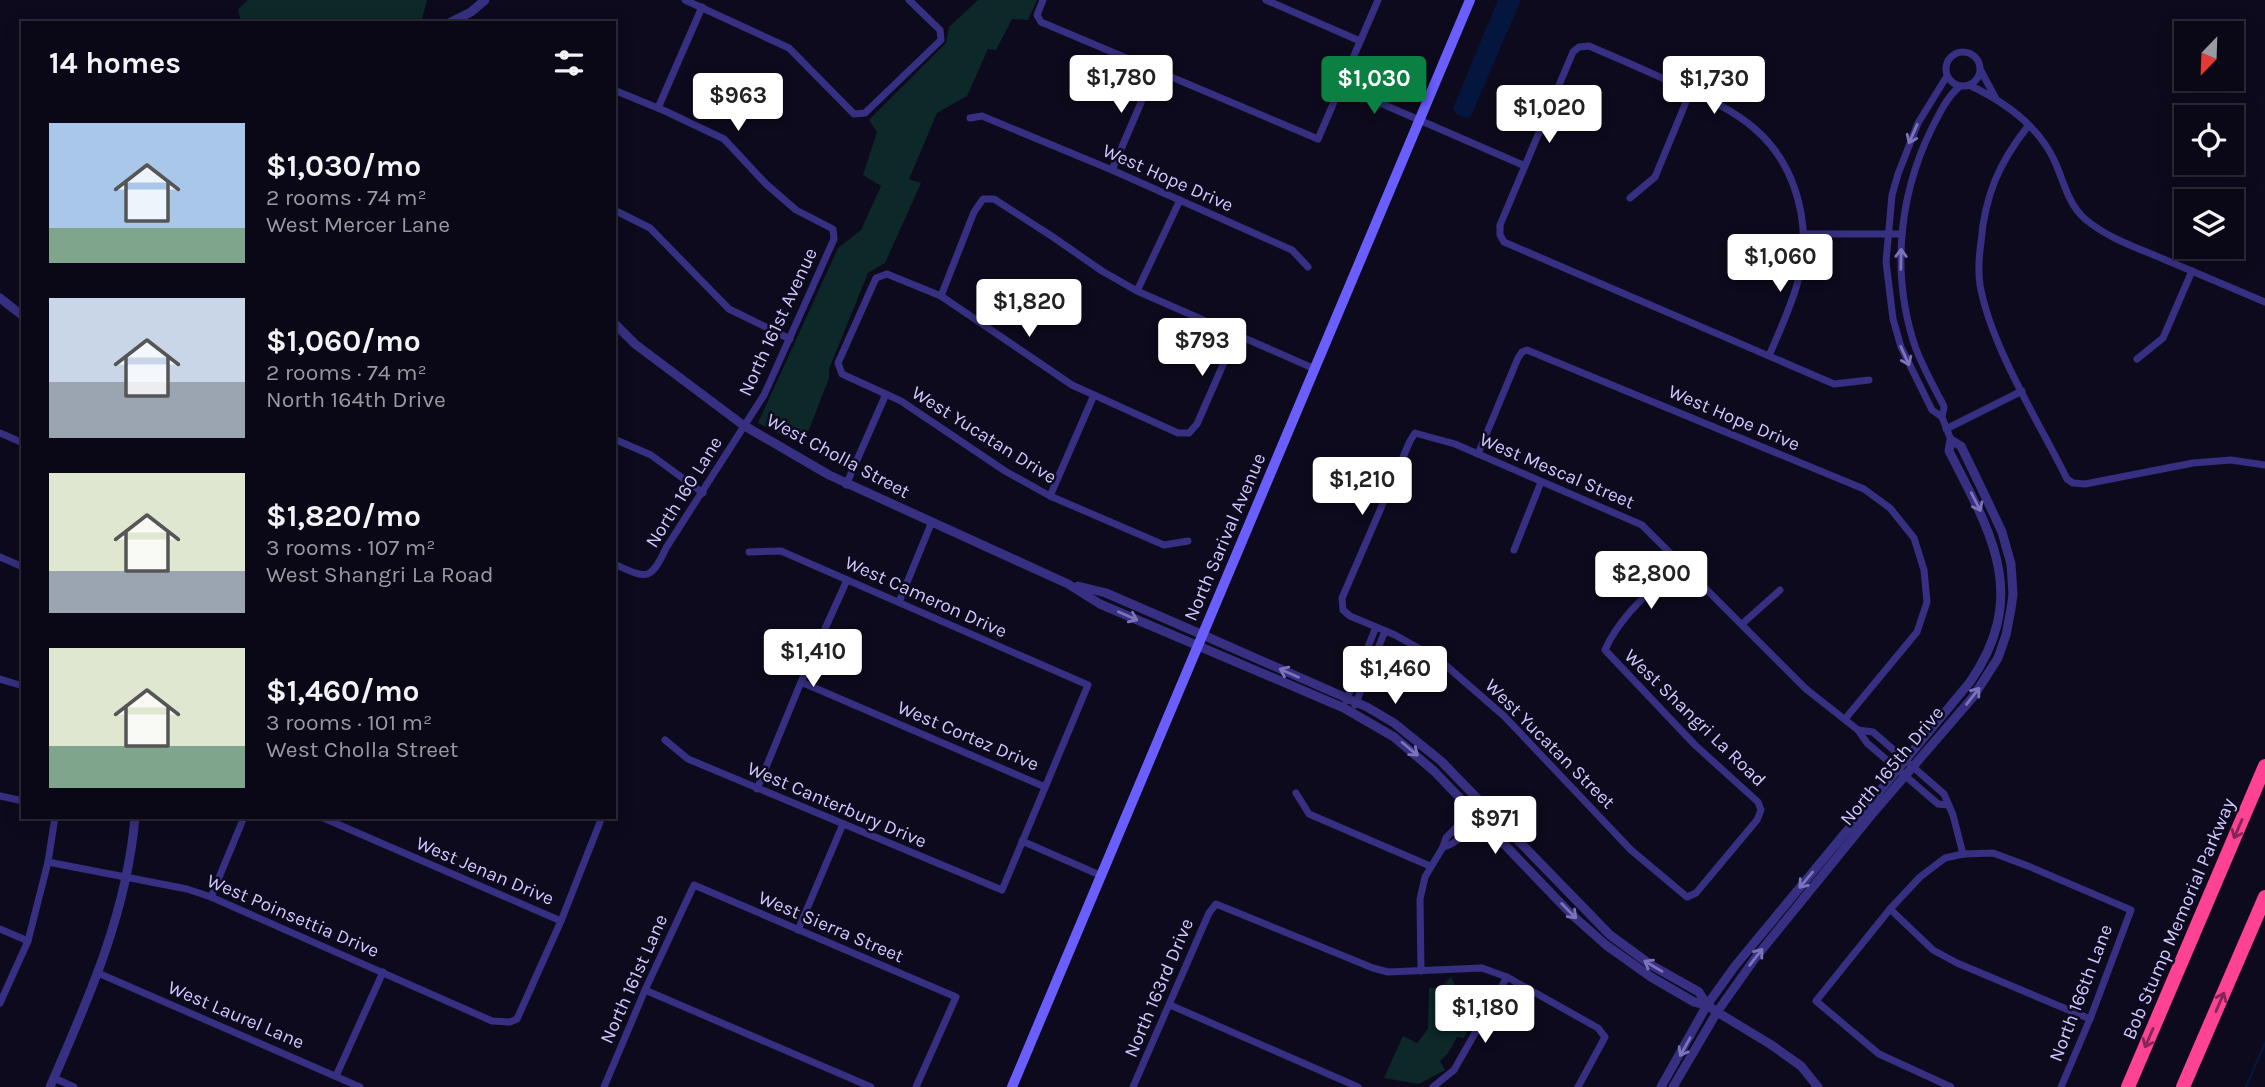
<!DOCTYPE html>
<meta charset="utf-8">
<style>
body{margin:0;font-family:Karla,sans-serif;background:#181623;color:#f1f3f6;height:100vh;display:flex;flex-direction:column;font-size:26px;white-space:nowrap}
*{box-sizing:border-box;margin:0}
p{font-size:23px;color:#999aa1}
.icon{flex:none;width:38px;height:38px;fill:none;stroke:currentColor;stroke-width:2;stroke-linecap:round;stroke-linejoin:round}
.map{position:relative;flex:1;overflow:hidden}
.drawer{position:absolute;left:21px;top:21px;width:595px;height:798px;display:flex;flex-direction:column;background:#0a0816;border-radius:0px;box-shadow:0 4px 18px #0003,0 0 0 2px #2a2935}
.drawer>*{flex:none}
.needle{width:46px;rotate:203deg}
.tools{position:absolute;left:2174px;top:21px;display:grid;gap:14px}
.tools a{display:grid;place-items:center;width:70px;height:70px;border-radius:0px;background:#0a0816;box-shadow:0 4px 18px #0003,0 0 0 2px #2a2935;font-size:35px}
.price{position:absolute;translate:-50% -60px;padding:0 16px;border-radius:7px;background:#fff;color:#222;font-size:23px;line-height:46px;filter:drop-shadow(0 2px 4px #0008)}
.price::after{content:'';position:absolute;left:50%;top:42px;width:21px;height:16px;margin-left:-10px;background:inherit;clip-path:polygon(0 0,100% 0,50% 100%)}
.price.on{background:#0b8043;color:#fff}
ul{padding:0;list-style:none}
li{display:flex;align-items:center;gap:21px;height:175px;padding:0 28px}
li span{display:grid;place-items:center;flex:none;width:196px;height:140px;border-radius:0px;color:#555}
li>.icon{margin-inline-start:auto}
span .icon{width:84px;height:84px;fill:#fffc;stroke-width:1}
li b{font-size:30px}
h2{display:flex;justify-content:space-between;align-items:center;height:84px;padding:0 28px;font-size:30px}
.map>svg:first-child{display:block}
.green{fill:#0c2828}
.water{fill:#04163d}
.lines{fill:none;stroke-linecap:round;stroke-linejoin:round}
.stream{stroke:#04163d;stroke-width:2.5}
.minor{stroke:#373082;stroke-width:7}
.tertiary{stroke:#373082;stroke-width:9}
.secondary{stroke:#6a5eff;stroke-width:10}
.motorway{stroke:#ff4293;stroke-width:14}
.oneway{stroke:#7c74ba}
.oneway2{stroke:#862658}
.labels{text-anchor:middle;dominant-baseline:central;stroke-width:5;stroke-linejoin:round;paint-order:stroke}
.street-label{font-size:19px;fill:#d0c7ff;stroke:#0e0a1e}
</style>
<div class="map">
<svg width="2265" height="1087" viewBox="0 0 2265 1087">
<rect width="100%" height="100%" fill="#0e0a1e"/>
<g class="green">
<path d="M248,0H427L421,23H241L238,9Z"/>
<path d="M978,0H1037L1028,20L1012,19L996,50L988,49L967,96L937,113L909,179L921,183L885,263L868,273L829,369V378L803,445L758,423L838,248L861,230L881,186L863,175L877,132L869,120L946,43L949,27Z"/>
<path d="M1451,977L1462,1000L1474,1017L1464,1038L1457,1037L1448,1053L1440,1061L1445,1070L1419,1084L1384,1078L1403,1036L1417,1043L1428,1029L1429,988H1440Z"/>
</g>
<path class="water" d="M1498,0H1521L1471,116L1466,118L1456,114L1453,108Z"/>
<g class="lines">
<path class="stream" d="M2246,1087L2265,1043"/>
<g class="minor">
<path d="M685,0L789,48L854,114L865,113L941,40L940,30L909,0"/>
<path d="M1043,0L1037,15L1041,22L1318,139L1378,0"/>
<path d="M1266,0L1360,41"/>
<circle cx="1963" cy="69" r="17"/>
<path d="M1981,71L1995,97"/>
<path d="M1947,76L1918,123L1898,174L1892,195L1886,262L1893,319L1901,347L1932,410L1942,417L1951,440"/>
<path d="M1969,85C2003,101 2039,126 2055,162C2064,182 2068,204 2085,219C2106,237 2135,247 2161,258C2196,273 2230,287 2265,302"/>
<path d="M1341,86L1525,166"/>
<path d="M614,90L665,111L724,139L766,184L796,210L833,229L834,239L764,395L666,548C650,583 646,578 614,564"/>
<path d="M658,108L702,7"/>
<path d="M970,118L982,116L1112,170L1292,250L1308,267"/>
<path d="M2028,126C1999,163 1985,195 1981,242C1979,256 1978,271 1980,285C1991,347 2039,422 2067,479L2073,483L2085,484L2193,463L2231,460L2265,465"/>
<path d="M1112,170L1155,70"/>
<path d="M1630,198L1655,177L1691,90"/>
<path d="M614,210L650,228L729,309L790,339"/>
<path d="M1803,234H1902"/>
<path d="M1137,291L1180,200"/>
<path d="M941,296L974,212L983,199H994L1053,237L1102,271L1137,291L1315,369"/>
<path d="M1769,356C1779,332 1791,307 1798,281C1804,259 1805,235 1801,213C1787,137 1738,111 1673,83C1645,70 1617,58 1589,46L1579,47L1573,52L1500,225V235L1504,242L1834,384L1869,380"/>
<path d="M2137,359L2163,338L2192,271"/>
<path d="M1942,417C1942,414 1944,410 1944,407C1943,403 1938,396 1937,393C1929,378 1922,364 1916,349C1891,277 1898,198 1931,130C1939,114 1946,98 1960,86"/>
<path d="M1946,429L2022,391"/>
<path d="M0,433L23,443"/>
<path d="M614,439L651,455L703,493"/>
<path d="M1478,454L1518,358L1522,352L1527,350L1864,489L1890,508L1914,538L1924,570L1927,602L1917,632L1845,719"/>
<path d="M846,485L886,394"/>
<path d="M1050,496L1094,395"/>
<path d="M1188,541L1164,545L1050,496L1005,471L901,401L842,374L838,363L876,278L887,274L941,296L1072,385L1178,433H1189L1197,424L1236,335"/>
<path d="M1514,550L1541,482"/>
<path d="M0,557L23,567"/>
<path d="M1680,562C1654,588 1620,615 1605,650L1695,745L1758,802L1761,810L1757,820L1696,893L1687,897L1631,850L1504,716L1450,669L1440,660L1395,635L1350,616L1343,610L1342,598L1410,441L1415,433L1455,444L1642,525L1806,689L1858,730L1867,743L1938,804L1948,805"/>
<path d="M899,602L931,524"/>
<path d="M1742,624L1780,590"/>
<path d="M0,679L23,686"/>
<path d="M801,682L1045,787"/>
<path d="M1346,701L1376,627"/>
<path d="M1355,705L1385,631"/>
<path d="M1858,730L1873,732L1944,794L1953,815L1963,854"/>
<path d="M665,740L688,759L1002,890L1088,685L781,551L749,552"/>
<path d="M757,789L801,682L847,580"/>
<path d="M1296,793L1309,814L1430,866"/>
<path d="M0,796L23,801"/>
<path d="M321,817L561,921"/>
<path d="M1022,841L1102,876"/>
<path d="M1443,847C1457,844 1473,828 1475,814"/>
<path d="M48,862L187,889L211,897L492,1021L510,1022L517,1019L561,921L602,817"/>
<path d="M211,897L244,817"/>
<path d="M1890,909L1933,950L1957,963L2090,1019"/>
<path d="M0,929L28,941"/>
<path d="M798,930L843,824"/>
<path d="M1421,971L1420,899L1425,877L1443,847L1446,838L1466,817L1475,814L1484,806"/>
<path d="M98,973L360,1087"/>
<path d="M645,990L871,1087"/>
<path d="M0,1003L28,941L48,862L55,817"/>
<path d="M1170,1005L1358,1087"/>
<path d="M336,1076L383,972"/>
<path d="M54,1078L74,1087"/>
<path d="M604,1087L645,990L694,885L956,997L916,1087"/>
<path d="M1133,1087L1209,913L1216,904L1373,968L1388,972L1482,968L1507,977L1598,1028L1605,1037L1578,1087"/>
<path d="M1433,1087L1454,1070L1507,977"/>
<path d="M1951,1087L1879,1054L1816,1001L1890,909L1920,877L1945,858L1963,854L1993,853L2028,866L2131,910L2090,1019L2061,1087"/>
</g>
<g class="tertiary">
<path d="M449,23L471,12L485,0"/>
<path d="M0,298L23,316"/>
<path d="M614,323L635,344L743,425L829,475L1068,584L1100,604L1344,708L1394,737L1434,771L1571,914L1606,945L1651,977L1694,1002L1707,1005"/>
<path d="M1078,586L1106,593L1203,635L1367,707L1394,723L1441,761L1610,935L1651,965L1699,992L1707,1005L1717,1012L1770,1044L1801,1066L1818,1087"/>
<path d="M50,1087C88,1000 127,913 135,817"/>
<path d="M1661,1087L1707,1005L1735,966L1970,682C2030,595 1991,533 1949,451L1951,440L1961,446L1987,500L2002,532L2011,564L2013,594L2011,609L2006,635L1998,658L1973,697L1873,813L1756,957L1717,1012L1673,1087"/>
</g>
<path class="secondary" d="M1012,1087L1470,0"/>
<g class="motorway">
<path d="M2128,1087L2265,766"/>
<path d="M2183,1087L2265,897"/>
</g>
</g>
<defs><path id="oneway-shaft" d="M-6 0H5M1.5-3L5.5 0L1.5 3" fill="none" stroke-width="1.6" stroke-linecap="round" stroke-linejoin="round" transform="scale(1.75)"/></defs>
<g class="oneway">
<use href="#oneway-shaft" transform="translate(1913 134) rotate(114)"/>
<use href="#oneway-shaft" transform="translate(1901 259) rotate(-89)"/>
<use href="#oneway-shaft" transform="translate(1905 356) rotate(66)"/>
<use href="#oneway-shaft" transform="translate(1976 502) rotate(63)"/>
<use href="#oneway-shaft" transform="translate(1128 616) rotate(24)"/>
<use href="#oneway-shaft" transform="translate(1289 673) rotate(-156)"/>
<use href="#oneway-shaft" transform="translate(1973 696) rotate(-52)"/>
<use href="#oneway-shaft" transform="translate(1410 749) rotate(40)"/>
<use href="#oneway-shaft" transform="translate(1806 880) rotate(130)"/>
<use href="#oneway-shaft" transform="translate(1569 911) rotate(45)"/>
<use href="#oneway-shaft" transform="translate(1756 957) rotate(-52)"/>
<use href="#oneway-shaft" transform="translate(1653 966) rotate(-149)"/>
<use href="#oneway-shaft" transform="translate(1685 1047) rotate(119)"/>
</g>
<g class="oneway2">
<use href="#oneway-shaft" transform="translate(2238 829) rotate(113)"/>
<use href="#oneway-shaft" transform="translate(2220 1002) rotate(-67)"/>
<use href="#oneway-shaft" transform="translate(2149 1038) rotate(113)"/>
</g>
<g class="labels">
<g class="street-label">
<text transform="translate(1168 178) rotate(24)">West Hope Drive</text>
<text transform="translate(778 322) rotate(-65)">North 161st Avenue</text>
<text transform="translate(1734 418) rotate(23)">West Hope Drive</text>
<text transform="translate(984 435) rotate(32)">West Yucatan Drive</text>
<text transform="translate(838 456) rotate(28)">West Cholla Street</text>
<text transform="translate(1557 471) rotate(23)">West Mescal Street</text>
<text transform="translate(684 492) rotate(-58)">North 160 Lane</text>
<text transform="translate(1225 537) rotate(-67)">North Sarival Avenue</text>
<text transform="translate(926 597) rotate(24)">West Cameron Drive</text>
<text transform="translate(1695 718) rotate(44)">West Shangri La Road</text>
<text transform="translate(968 736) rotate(23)">West Cortez Drive</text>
<text transform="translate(1550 744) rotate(45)">West Yucatan Street</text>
<text transform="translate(1892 766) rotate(-50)">North 165th Drive</text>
<text transform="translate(837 805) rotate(23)">West Canterbury Drive</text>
<text transform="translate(485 871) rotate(23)">West Jenan Drive</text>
<text transform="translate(293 916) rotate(23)">West Poinsettia Drive</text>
<text transform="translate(2179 919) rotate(-67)">Bob Stump Memorial Parkway</text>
<text transform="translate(831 927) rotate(23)">West Sierra Street</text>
<text transform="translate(634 979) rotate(-66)">North 161st Lane</text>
<text transform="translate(1159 988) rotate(-67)">North 163rd Drive</text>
<text transform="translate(2081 993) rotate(-69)">North 166th Lane</text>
<text transform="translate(236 1015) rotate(23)">West Laurel Lane</text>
</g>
</g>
</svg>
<div class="tools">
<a><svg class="needle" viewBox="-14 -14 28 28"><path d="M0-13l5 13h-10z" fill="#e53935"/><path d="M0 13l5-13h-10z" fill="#999aa1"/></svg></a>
<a><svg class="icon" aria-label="locate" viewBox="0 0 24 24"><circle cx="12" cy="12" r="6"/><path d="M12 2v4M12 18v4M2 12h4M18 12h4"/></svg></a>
<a><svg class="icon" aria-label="layers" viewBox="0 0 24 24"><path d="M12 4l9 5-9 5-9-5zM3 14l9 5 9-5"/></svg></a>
</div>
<b class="price" style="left:1121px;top:115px">$1,780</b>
<b class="price on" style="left:1374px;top:116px">$1,030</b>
<b class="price" style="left:1714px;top:116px">$1,730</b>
<b class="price" style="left:738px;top:133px">$963</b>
<b class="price" style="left:1549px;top:145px">$1,020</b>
<b class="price" style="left:1780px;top:294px">$1,060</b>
<b class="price" style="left:1029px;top:339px">$1,820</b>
<b class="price" style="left:1202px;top:378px">$793</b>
<b class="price" style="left:1362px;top:517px">$1,210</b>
<b class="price" style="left:1651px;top:611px">$2,800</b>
<b class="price" style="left:813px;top:689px">$1,410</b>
<b class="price" style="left:1395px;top:706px">$1,460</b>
<b class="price" style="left:1495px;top:856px">$971</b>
<b class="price" style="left:1485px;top:1045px">$1,180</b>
<section class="drawer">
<h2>14 homes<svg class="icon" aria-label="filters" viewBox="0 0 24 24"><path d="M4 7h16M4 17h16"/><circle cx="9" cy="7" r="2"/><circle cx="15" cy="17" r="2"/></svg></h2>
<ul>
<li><span style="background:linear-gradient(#a9c7e8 75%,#7fa58c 0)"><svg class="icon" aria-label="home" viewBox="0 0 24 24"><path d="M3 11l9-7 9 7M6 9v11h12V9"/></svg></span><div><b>$1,030/mo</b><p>2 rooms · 74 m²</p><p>West Mercer Lane</p></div></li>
<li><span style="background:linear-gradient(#c9d6e8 60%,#9aa5b1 0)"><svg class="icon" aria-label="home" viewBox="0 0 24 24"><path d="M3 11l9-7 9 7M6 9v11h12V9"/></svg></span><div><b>$1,060/mo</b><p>2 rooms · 74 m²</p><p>North 164th Drive</p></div></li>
<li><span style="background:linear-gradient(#dfe7d0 70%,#9aa5b1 0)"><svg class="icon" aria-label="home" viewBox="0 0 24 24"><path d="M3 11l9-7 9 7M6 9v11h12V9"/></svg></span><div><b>$1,820/mo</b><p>3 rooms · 107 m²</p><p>West Shangri La Road</p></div></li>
<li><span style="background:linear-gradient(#dfe7d0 70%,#7fa58c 0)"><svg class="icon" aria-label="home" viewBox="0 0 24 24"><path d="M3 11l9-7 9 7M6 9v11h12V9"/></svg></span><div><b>$1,460/mo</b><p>3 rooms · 101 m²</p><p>West Cholla Street</p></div></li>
</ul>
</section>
</div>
